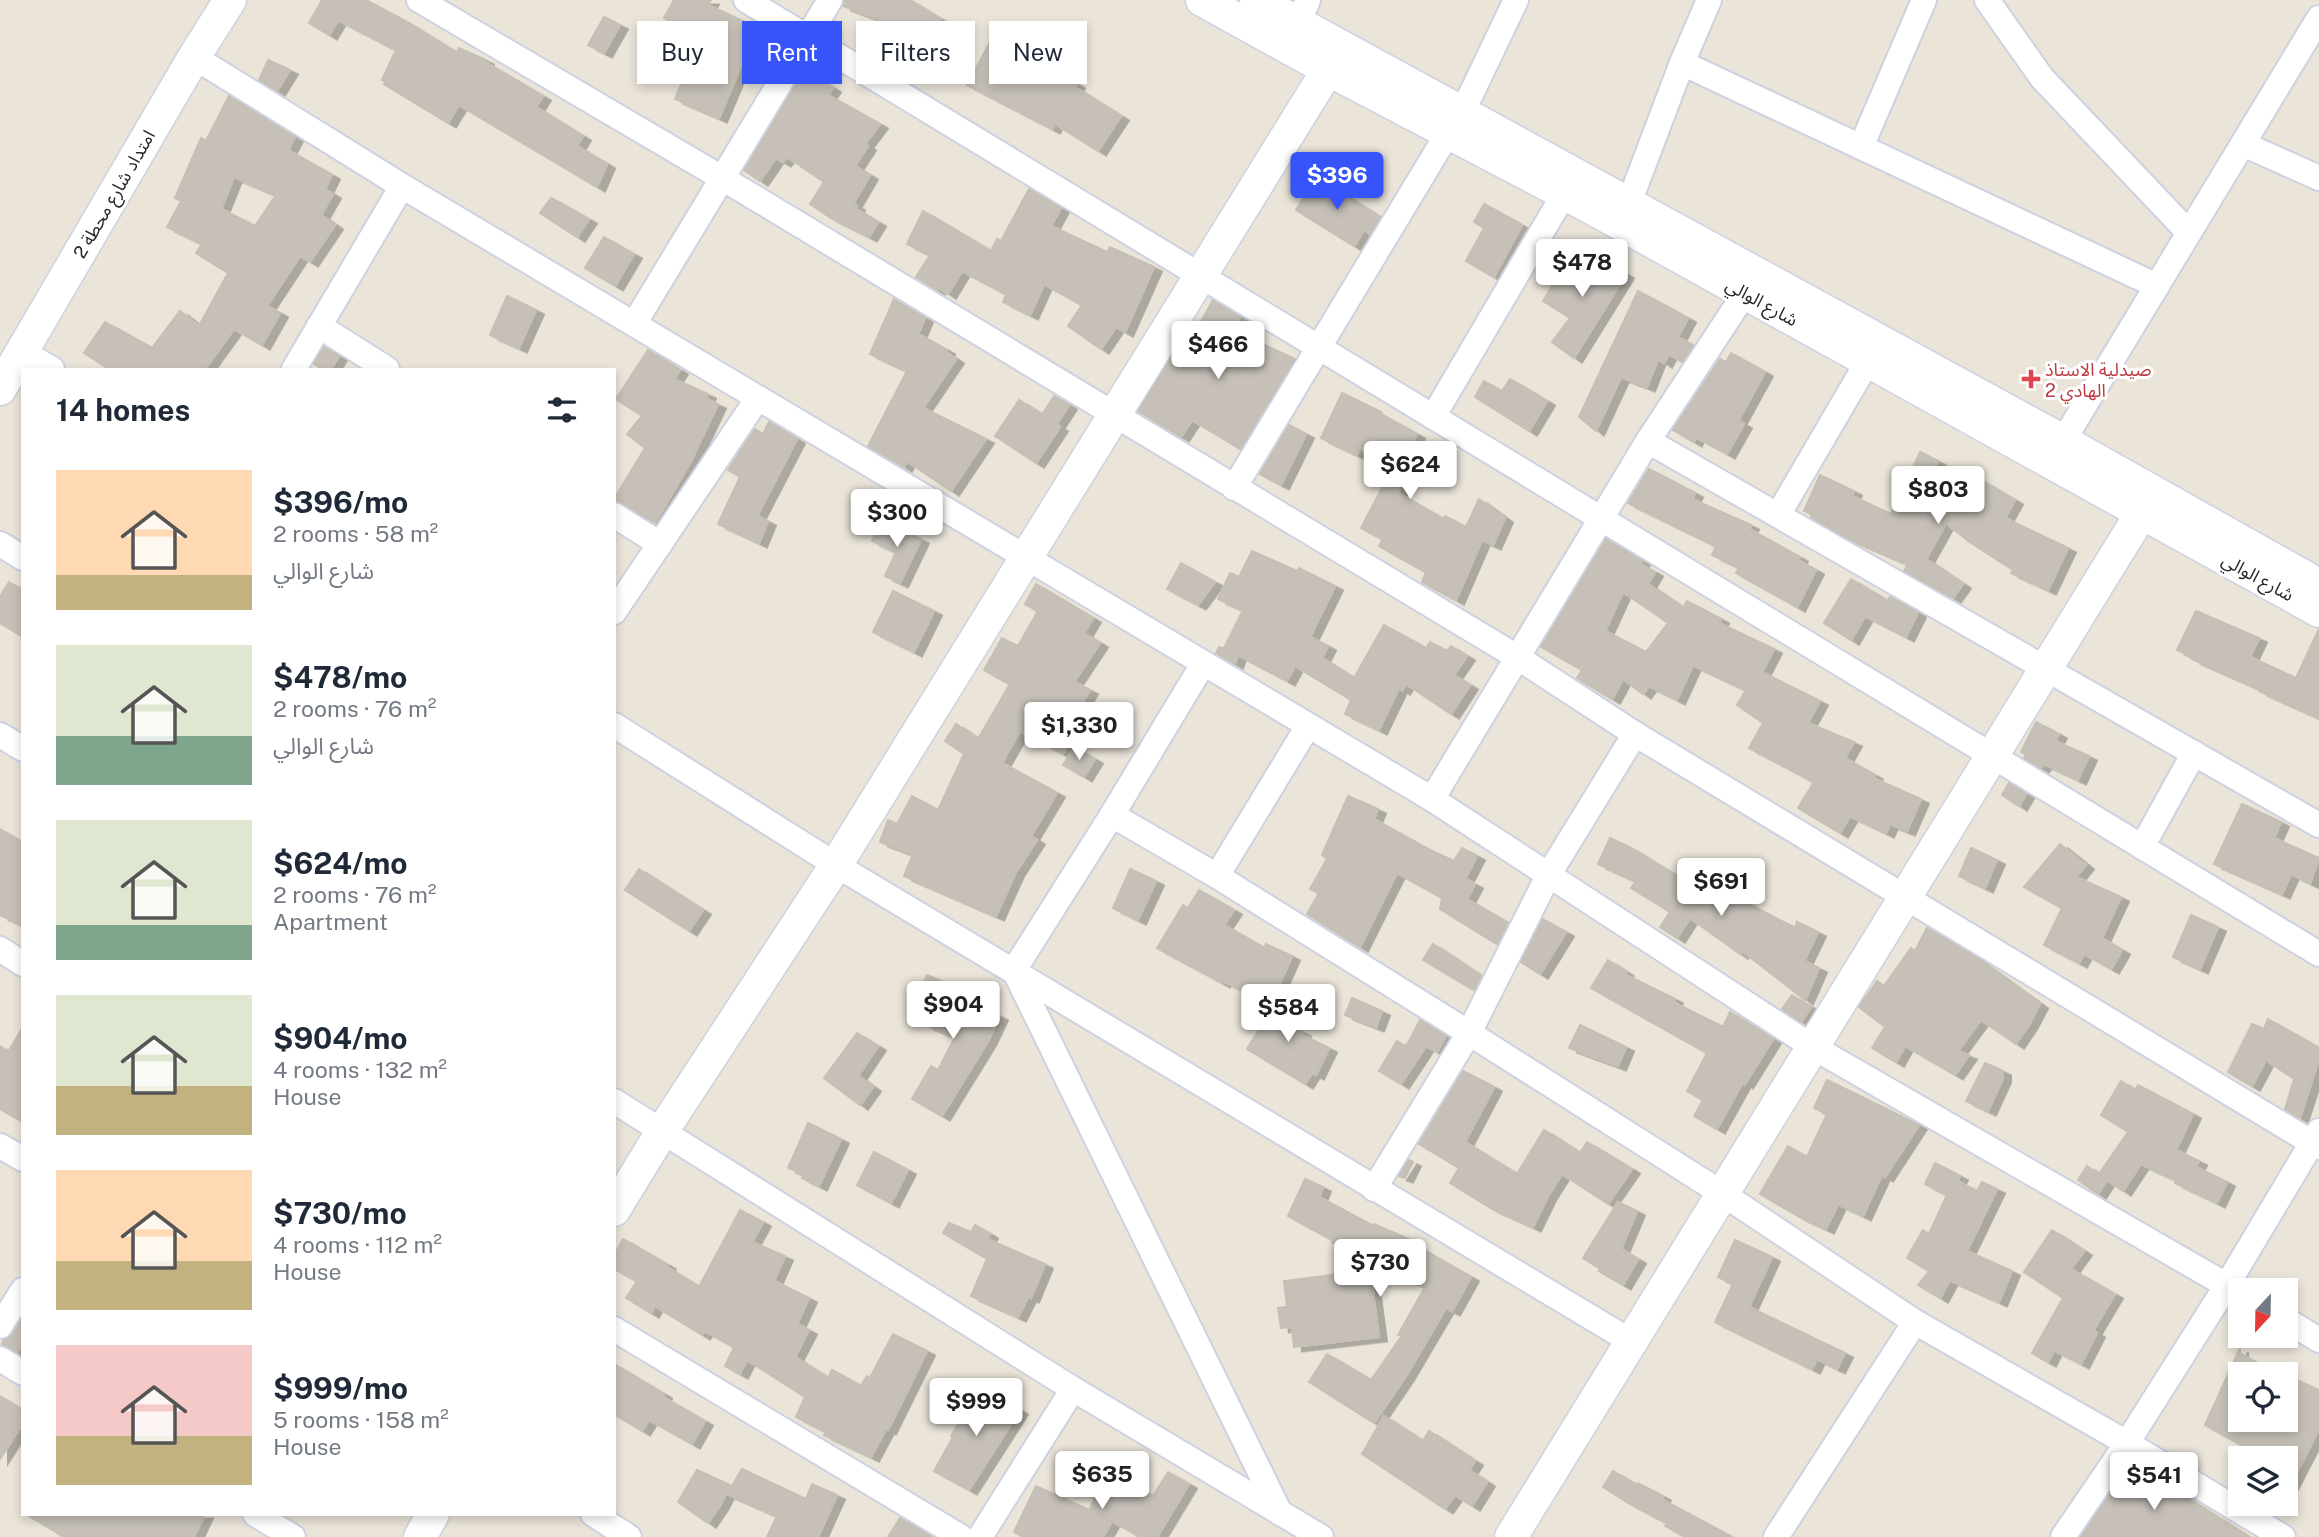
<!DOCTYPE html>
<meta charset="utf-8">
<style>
body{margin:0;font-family:"Public Sans","Noto Sans Arabic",sans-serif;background:#f6f6f7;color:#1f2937;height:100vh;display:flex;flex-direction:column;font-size:26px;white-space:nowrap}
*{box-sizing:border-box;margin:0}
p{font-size:23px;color:#747a83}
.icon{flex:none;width:38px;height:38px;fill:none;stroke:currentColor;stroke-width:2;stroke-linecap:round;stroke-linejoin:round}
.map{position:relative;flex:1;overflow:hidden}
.sheet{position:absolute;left:21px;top:368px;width:595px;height:1148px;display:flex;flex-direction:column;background:#fff;border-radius:0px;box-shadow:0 4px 10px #0003}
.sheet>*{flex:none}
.hud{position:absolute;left:637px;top:21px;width:665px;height:63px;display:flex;gap:14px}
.needle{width:46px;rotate:202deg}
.tools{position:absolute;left:2228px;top:1278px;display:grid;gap:14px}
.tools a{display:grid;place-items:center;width:70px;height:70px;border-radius:0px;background:#fff;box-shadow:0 4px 10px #0003;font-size:35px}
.price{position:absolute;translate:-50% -60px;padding:0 16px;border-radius:7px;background:#fff;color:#222;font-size:23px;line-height:46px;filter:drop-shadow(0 2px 4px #0008)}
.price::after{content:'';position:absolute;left:50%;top:42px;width:21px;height:16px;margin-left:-10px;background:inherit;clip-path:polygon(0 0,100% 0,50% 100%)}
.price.on{background:#3753fa;color:#fff}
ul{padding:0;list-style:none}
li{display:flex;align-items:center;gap:21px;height:175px;padding:0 35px}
li span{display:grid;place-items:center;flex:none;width:196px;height:140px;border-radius:0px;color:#555}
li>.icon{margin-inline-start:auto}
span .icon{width:84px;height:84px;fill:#fffc;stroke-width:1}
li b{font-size:30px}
h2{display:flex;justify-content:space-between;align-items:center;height:84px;padding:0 35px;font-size:30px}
.tag{padding:0 24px;border-radius:0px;background:#fff;box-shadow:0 4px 10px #0003;font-size:24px;line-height:63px}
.tag.on{background:#3753fa;color:#fff}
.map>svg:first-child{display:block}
.building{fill:#c6c0b9;stroke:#c5c0b3;stroke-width:2;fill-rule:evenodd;filter:url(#shadow)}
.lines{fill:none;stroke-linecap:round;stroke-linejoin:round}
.minor-casing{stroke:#ced1e1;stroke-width:28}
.tertiary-casing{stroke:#ced1e1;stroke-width:35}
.minor{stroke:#fff;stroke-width:24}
.tertiary{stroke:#fff;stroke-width:32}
.health-dot{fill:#e0444e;stroke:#fff;stroke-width:2.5}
.labels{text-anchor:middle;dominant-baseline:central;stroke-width:6;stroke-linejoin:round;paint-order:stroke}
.street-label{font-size:18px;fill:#282828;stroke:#fff}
.health-label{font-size:18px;fill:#be3a42;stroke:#fff;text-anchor:start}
</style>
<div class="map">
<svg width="2319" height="1537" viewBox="0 0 2319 1537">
<defs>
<filter id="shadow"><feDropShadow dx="8" dy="4.5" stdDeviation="0" flood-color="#0004"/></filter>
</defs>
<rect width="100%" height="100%" fill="#eae4d9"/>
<g class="building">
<path d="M322,0H366L407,22L457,53L459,48L486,60L485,62L543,96L536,107L583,136L577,146L607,164L597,187L459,105L448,123L384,84L385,82L382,80L396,50L338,20L329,35L309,23Z"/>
<path d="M674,0H711L708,5L767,32L749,70L741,66L719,118L675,99L686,72L696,76L711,45L664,18Z"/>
<path d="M845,0H910L941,19L921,51L886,30L891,24L843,6Z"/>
<path d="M604,17L620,25L604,53L588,45Z"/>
<path d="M991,40L1077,84L1075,87L1121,116L1098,151L1055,124L1052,129L967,85Z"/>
<path d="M268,60L290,70L277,91L259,80Z"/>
<path d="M805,70L833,88L828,95L880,124L865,144L868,146L855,166L870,175L853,204L857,206L856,209L878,222L869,237L829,217L810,204L824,182L787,157L783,162L776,158L760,181L744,170Z"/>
<path d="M229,96L295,137L288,150L332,175L325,189L333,194L321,215L335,225L310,262L300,256L267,306L280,313L262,345L234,329L205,369H109L84,353L105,322L152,348L180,311L199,326L228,273L196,253L202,244L167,227L181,201L175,198L201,138L206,141ZM234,177L276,195L255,226L221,209Z"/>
<path d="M1317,177L1380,217L1370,234L1364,230L1354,246L1296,210Z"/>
<path d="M1029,189L1061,208L1051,226L1107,252L1110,247L1154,267L1125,332L1116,327L1101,349L1068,326L1082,305L1044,284L1030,315L1003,302L1006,294L962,271L948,294L939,288L937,290L916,277L930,255L907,244L923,211L991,251L997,239L1001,241Z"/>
<path d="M551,198L589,219L577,237L540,213Z"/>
<path d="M1484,204L1522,225L1494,277L1466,261L1484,228L1474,222Z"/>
<path d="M604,237L634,254L615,286L585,268Z"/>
<path d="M1571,254L1597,269L1603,260L1626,274L1574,358L1552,342L1570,318L1543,301Z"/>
<path d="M1638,291L1688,318L1678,337L1693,345L1682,362L1669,354L1664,363L1658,359L1647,387L1621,377L1596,431L1579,417Z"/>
<path d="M507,296L536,310L519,348L490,335Z"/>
<path d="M894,299L925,318L918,334L947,350L946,352L956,359L923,408L986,439L951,491L907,461L904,467L868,446L907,371L870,354Z"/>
<path d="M1213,300L1240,317L1237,323L1250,330L1247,337L1293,358L1286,373L1240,449L1192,420L1181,437L1138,411L1170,359L1178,364Z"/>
<path d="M324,347L339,356L331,369H322L314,364Z"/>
<path d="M648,350L680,370L674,379L708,394L706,399L718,404L690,463L655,523L614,499L645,448L627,434L642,416L616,399Z"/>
<path d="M1731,353L1765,372L1738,421L1744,424L1727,454L1696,437L1694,442L1673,430L1720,359L1726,362Z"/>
<path d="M1510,379L1547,401L1529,431L1475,397L1484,381L1502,391Z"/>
<path d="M1342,393L1373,408L1372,409L1417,434L1411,446L1421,452L1398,493L1444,519L1445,516L1466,527L1479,499L1505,518L1493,545L1482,540L1456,600L1422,582L1426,572L1379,546L1383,539L1361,528L1393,467L1360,449L1357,455L1321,438Z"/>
<path d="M1054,396L1069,405L1056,425L1060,427L1036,463L995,436L1019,400L1042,415Z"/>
<path d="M769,422L797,439L757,516L768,521L759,543L718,524L740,477L728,470L755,429L763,434Z"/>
<path d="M1289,425L1306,434L1281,485L1260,474Z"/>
<path d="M1920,452L1938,461L1934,472L1979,492L1985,482L2015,500L2005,518L2068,548L2048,590L2011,573L2013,570L1968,541L1946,523L1926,559L1963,584L1953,598L1904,571L1908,564L1841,535L1811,517V514L1804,511L1820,475L1854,491L1852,496L1891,514Z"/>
<path d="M1649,469L1695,493L1692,499L1751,525L1749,529L1800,557L1798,560L1816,570L1797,607L1736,573L1739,567L1712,555L1716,546L1628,503Z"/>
<path d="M881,521L921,539L900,583L885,576L896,552L872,541Z"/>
<path d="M1606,539L1642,561L1640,564L1655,572L1648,584L1683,608L1687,601L1721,619L1719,623L1774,649L1762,672L1820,701L1808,723L1854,742L1845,758L1875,775L1873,778L1921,799L1907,831L1890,824L1886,833L1850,816L1840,833L1798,808L1814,782L1749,748L1763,723L1737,705L1746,690L1693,665L1677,700L1649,686L1643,694L1623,679L1612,699L1577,678L1582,670L1541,647ZM1623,592L1668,623L1646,652L1605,631Z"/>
<path d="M1252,551L1297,571L1299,568L1335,586L1310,637L1328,646L1322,658L1354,678L1384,625L1426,648L1430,642L1447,651L1451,646L1467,656L1454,675L1470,685L1451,714L1406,684L1402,690L1399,688L1379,730L1345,714L1351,700L1295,666L1287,681L1238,655L1235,664L1216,653L1219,647L1228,650L1224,648L1243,610L1218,599L1230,573L1239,577Z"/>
<path d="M1181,563L1215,582L1198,605L1167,589Z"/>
<path d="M1851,579L1888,601L1890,597L1918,613L1906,637L1865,616L1851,640L1824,623Z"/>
<path d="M9,582L23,590V637L0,623V597Z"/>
<path d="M1036,584L1093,618L1084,633L1100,643L1074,682L1090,690L1064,733L1072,738L1063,754L1020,731L1002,763L1057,793L1031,836L1037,840L1016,872L996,916L904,876L913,854L880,842L888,820L897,824L912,796L938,810L964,754L945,741L956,724L978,739L1010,684L984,670L1002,638L1018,646L1038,611L1025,604Z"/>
<path d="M893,591L934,611L914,652L873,632Z"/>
<path d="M2196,611L2259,638L2250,657L2296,678L2319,629V718L2259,691L2260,689L2192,659V657L2177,650Z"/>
<path d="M2036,722L2059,734L2055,741L2089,756L2078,780L2044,764L2041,768L2024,758L2026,754L2021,752Z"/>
<path d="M1074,747L1095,759L1084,777L1063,765Z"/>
<path d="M2009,783L2026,794L2019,806L2002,795Z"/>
<path d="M1348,796L1378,809L1374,819L1430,850L1454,861L1462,848L1477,856L1465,879L1475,884L1467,899L1508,923L1497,944L1440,909L1442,898L1397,873L1360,947L1307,914L1319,893L1310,889L1327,859L1322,855Z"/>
<path d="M2242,804L2281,822L2274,838L2319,858L2310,883L2291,874L2282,894L2214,864Z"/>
<path d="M0,829L23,843V925L0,915Z"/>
<path d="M1610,838L1631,848L1711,897L1719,886L1741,900L1795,928L1797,922L1818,932L1804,961L1819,968L1805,1000L1742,951L1740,954L1690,918L1677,938L1660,927L1670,912L1631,888L1636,881L1598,864Z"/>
<path d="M2060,844L2086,865L2076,877L2121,897L2102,938L2122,950L2111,969L2084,954L2079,963L2044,945L2062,908L2024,887Z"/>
<path d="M1971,848L1997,860L1985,888L1959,876Z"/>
<path d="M639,869L703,910L689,931L625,890Z"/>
<path d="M1130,869L1156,881L1138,920L1113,908Z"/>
<path d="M1199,890L1234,910L1224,925L1265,948L1266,944L1292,956L1271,1003L1223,981L1222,983L1157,948L1183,905L1188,908Z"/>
<path d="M2191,915L2218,927L2200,969L2173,957Z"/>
<path d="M1543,919L1566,932L1540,974L1521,962Z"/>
<path d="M1927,928L1975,957L2040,1004L2029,1025L2016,1044L1981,1020L1958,1051L1969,1055L1955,1075L1905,1046L1896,1062L1872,1048L1885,1027L1859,1007L1877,981L1884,986L1911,948L1915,951Z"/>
<path d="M1433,944L1481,976L1474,990L1423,960Z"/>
<path d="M1608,960L1626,972L1624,974L1675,999L1673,1002L1723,1027L1730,1012L1773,1039L1745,1084L1743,1082L1717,1129L1694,1116L1703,1100L1687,1091L1707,1053L1591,988Z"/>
<path d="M927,975L967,992L965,999L1000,1016L988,1041L942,1116L912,1099L931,1066L938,1070L955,1037L926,1025L934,1007L917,1000Z"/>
<path d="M1792,995L1811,1007L1801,1022L1782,1009Z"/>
<path d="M1279,997L1300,1008L1290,1026L1303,1032L1302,1035L1329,1048L1316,1075L1312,1073L1305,1084L1247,1049Z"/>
<path d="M1352,998L1382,1011L1376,1027L1345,1015Z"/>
<path d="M2268,1019L2319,1048V1059L2300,1118L2285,1109L2294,1079L2266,1060L2252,1086L2228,1072L2252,1024L2264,1029Z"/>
<path d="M1420,1020L1446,1036L1437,1052L1426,1046L1401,1084L1379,1071L1397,1041L1406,1047Z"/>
<path d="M1580,1025L1626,1047L1618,1066L1569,1048Z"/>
<path d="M23,1027V1122L0,1109V1046L8,1052Z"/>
<path d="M857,1033L878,1046L858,1076L873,1087L860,1105L824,1078Z"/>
<path d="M1985,1063L2003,1071V1078L1988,1111L1966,1101Z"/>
<path d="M1463,1071L1494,1087L1465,1142L1517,1174L1544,1130L1580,1153L1587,1142L1632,1169L1608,1204L1562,1174L1548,1196L1533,1227L1491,1208L1450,1183L1459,1168L1419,1144Z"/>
<path d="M1827,1080L1919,1125L1885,1177L1882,1175L1863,1216L1838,1204L1826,1229L1800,1217L1760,1194L1788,1146L1807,1157L1827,1114L1814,1108Z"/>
<path d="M2121,1081L2135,1090L2138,1085L2193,1114L2176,1150L2199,1161L2196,1167L2227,1182L2217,1203L2175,1183L2176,1180L2141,1164L2123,1191L2107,1180L2098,1194L2078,1180L2087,1166L2099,1174L2128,1132L2101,1115Z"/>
<path d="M808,1123L841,1139L819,1186L802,1178L804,1174L788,1168Z"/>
<path d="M874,1152L908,1170L891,1203L857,1185Z"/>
<path d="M1409,1160L1413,1162L1405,1178L1399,1176Z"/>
<path d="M1935,1163L1960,1176L1957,1181L1977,1191L1982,1182L1997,1189L1967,1251L2012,1271L1999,1302L1950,1280L1940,1298L1918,1285L1929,1271L1907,1258L1923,1230L1929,1234L1947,1195L1925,1184Z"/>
<path d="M1305,1179L1323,1187L1319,1197L1373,1226L1374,1224L1416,1242L1415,1245L1471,1277L1452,1311L1446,1308L1406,1376L1374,1423L1309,1382L1327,1354L1371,1380L1403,1334L1398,1335L1425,1287L1383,1268H1390L1332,1243L1333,1240L1288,1216Z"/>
<path d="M1618,1202L1637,1211L1621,1249L1638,1259L1623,1285L1599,1271L1600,1269L1583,1258Z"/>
<path d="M740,1210L763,1222L752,1242L785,1256L774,1281L809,1298L797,1324L809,1330L795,1357L828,1378L832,1370L861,1386L867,1376L870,1378L893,1334L927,1351L888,1430L886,1429L871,1457L824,1435L826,1432L796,1417L805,1397L747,1360L740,1374L725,1366L734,1347L705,1331L702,1335L655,1306L651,1313L626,1298L637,1281L614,1269V1256L623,1239L668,1265L667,1267L699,1287Z"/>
<path d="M949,1223L971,1232L975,1225L990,1234L987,1239L1045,1264L1031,1298L1028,1297L1018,1317L971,1296L987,1259L943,1233Z"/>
<path d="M2052,1230L2084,1251L2071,1269L2115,1294L2093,1331L2097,1333L2081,1364L2054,1350L2048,1362L2032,1353L2063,1298L2024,1272Z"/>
<path d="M1735,1240L1772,1257L1749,1307L1845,1353L1837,1369L1817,1359L1812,1369L1715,1322L1733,1284L1718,1277Z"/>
<path d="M1370,1270L1379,1337L1294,1347L1292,1327L1281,1328L1278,1308L1287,1307L1284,1281Z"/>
<path d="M23,1318V1342L17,1352L2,1344L4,1340L13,1334Z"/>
<path d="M2240,1348V1353L2276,1374H2240V1419H2286V1375L2319,1390V1429L2286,1493V1458H2266L2205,1425Z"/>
<path d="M614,1364L664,1394L663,1397L705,1421L692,1444L649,1420L642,1431L614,1414Z"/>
<path d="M981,1386L1020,1410L969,1490L934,1471L953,1437L951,1436Z"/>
<path d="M0,1396L23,1411V1423L0,1459Z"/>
<path d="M1384,1416L1423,1441L1429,1431L1475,1461L1469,1470L1487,1482L1472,1506L1455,1495L1445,1509L1362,1454Z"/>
<path d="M2131,1463L2151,1475L2249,1537H2081Z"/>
<path d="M742,1469L806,1499L812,1484L837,1495L818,1537H767L777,1516L727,1494Z"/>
<path d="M697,1470L730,1485L721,1504L708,1523L678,1502Z"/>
<path d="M1613,1471L1637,1485L1638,1483L1663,1496L1661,1499L1732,1537H1686L1665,1526L1667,1523L1628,1503L1603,1487Z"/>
<path d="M1168,1472L1189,1484L1157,1537H1140L1112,1521L1103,1537H1024L1014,1532L1036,1486L1089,1510L1109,1473L1153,1496Z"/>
<path d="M26,1514H205L194,1537H64Z"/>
<path d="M900,1518L932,1537H888Z"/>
</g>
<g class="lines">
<defs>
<g id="minor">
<path d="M419,0L722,178L1517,657L1635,734L2319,1147"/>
<path d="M746,0L2319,954"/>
<path d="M1987,0L2042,78L2189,233"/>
<path d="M1298,23L1308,0"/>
<path d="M194,57L402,186L1432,799L1813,1047L2240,1293"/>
<path d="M1682,63L2157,286"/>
<path d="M1462,113L1516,0"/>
<path d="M2243,144L2319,178"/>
<path d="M1861,147L1924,0"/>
<path d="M1629,203L1682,63L1709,0"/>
<path d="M634,324L830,0"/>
<path d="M319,326L387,369"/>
<path d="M21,351L52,369"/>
<path d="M294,369L402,186"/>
<path d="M1433,417L1564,194"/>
<path d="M1648,441L2319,825"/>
<path d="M2063,441L2319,18"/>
<path d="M1234,488L1448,133"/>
<path d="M614,515L660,544"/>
<path d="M1778,515L1868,361"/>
<path d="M0,544L23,558"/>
<path d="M614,612L758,398"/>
<path d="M1203,664L1112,815L1014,970L1280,1513"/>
<path d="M614,725L836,865L1632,1342"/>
<path d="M0,735L23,749"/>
<path d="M1432,799L1648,441L1745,293"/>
<path d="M1112,815L1217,876L1469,1033L1723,1194L1915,1322L2127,1443L2283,1537"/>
<path d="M2142,847L2194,753"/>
<path d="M1217,876L1308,726"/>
<path d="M0,949L23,964"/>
<path d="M614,1101L1073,1389L1321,1537"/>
<path d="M0,1146L23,1159"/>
<path d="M1374,1189L1469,1033L1549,874L1635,734"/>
<path d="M2286,1320L2319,1340"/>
<path d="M0,1326L23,1290"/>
<path d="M614,1329L961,1537"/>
<path d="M0,1359L23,1373"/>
<path d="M255,1514L293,1537"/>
<path d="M593,1514L629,1537"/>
<path d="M980,1537L1073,1389"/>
<path d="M1776,1537L1915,1322"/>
<path d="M2063,1537L2127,1443L2227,1285L2319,1131"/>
</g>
<g id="tertiary">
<path d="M1202,0L1327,69L1588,206L2319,611"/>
<path d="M1256,0L2063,441L2319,585"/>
<path d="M0,389L194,57L230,0"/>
<path d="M614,1210L663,1130L836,865L1342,47"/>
<path d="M420,1537L433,1514"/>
<path d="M1511,1537L2154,493"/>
</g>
</defs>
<use href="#minor" class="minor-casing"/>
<use href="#tertiary" class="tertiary-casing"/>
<use href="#minor" class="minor"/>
<use href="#tertiary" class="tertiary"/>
</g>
<path class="health-dot" d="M2027.5 368.5h7v7h7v7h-7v7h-7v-7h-7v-7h7z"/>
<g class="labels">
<g class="street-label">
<text transform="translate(114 194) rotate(-60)">امتداد شارع محطة 2</text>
<text transform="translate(1762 302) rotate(29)">شارع الوالي</text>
<text transform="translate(2258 577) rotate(29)">شارع الوالي</text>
</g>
<g class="health-label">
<text x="2045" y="369">صيدلية الاستاذ<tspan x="2045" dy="21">الهادي 2</tspan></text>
</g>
</g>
</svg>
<div class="tools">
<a><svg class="needle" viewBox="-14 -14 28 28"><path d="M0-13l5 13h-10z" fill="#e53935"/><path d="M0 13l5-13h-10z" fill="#747a83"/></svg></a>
<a><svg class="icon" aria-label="locate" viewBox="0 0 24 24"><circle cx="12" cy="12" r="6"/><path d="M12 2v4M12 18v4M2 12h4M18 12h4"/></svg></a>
<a><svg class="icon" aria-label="layers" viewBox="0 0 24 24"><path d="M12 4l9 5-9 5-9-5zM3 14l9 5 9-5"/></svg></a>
</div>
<b class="price on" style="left:1337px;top:212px">$396</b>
<b class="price" style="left:1582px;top:299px">$478</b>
<b class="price" style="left:1218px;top:381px">$466</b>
<b class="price" style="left:1410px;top:501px">$624</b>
<b class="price" style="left:1938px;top:526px">$803</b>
<b class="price" style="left:897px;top:549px">$300</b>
<b class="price" style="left:1079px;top:762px">$1,330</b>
<b class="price" style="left:1721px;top:918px">$691</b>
<b class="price" style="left:953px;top:1041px">$904</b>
<b class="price" style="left:1288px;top:1044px">$584</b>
<b class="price" style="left:1380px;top:1299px">$730</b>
<b class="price" style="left:976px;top:1438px">$999</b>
<b class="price" style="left:1102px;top:1511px">$635</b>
<b class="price" style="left:2154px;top:1512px">$541</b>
<div class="hud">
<a class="tag">Buy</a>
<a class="tag on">Rent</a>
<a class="tag">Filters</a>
<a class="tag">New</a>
</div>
<section class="sheet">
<h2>14 homes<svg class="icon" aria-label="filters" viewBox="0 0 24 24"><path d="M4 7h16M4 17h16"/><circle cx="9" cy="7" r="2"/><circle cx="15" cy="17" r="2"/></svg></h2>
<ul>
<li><span style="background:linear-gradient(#ffd9b3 75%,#c2b280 0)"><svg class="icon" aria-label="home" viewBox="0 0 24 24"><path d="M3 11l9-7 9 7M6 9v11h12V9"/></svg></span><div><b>$396/mo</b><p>2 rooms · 58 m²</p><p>شارع الوالي</p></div></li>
<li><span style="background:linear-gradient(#dfe7d0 65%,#7fa58c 0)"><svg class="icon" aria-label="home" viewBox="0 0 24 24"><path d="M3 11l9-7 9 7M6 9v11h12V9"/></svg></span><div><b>$478/mo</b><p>2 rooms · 76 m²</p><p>شارع الوالي</p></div></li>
<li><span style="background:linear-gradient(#dfe7d0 75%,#7fa58c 0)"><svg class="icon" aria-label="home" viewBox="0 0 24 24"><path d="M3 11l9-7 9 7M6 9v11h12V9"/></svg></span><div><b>$624/mo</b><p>2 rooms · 76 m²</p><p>Apartment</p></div></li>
<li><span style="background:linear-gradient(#dfe7d0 65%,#c2b280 0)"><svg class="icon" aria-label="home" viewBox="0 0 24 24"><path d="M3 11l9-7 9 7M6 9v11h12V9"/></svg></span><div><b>$904/mo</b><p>4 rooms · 132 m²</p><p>House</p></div></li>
<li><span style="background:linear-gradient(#ffd9b3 65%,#c2b280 0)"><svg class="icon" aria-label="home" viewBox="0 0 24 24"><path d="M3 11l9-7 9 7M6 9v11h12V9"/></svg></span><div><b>$730/mo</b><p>4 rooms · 112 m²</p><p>House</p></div></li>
<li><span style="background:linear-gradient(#f6c9c9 65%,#c2b280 0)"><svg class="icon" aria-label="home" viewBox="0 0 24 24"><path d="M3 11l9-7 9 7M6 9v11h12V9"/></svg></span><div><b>$999/mo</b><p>5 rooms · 158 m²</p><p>House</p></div></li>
</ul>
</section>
</div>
